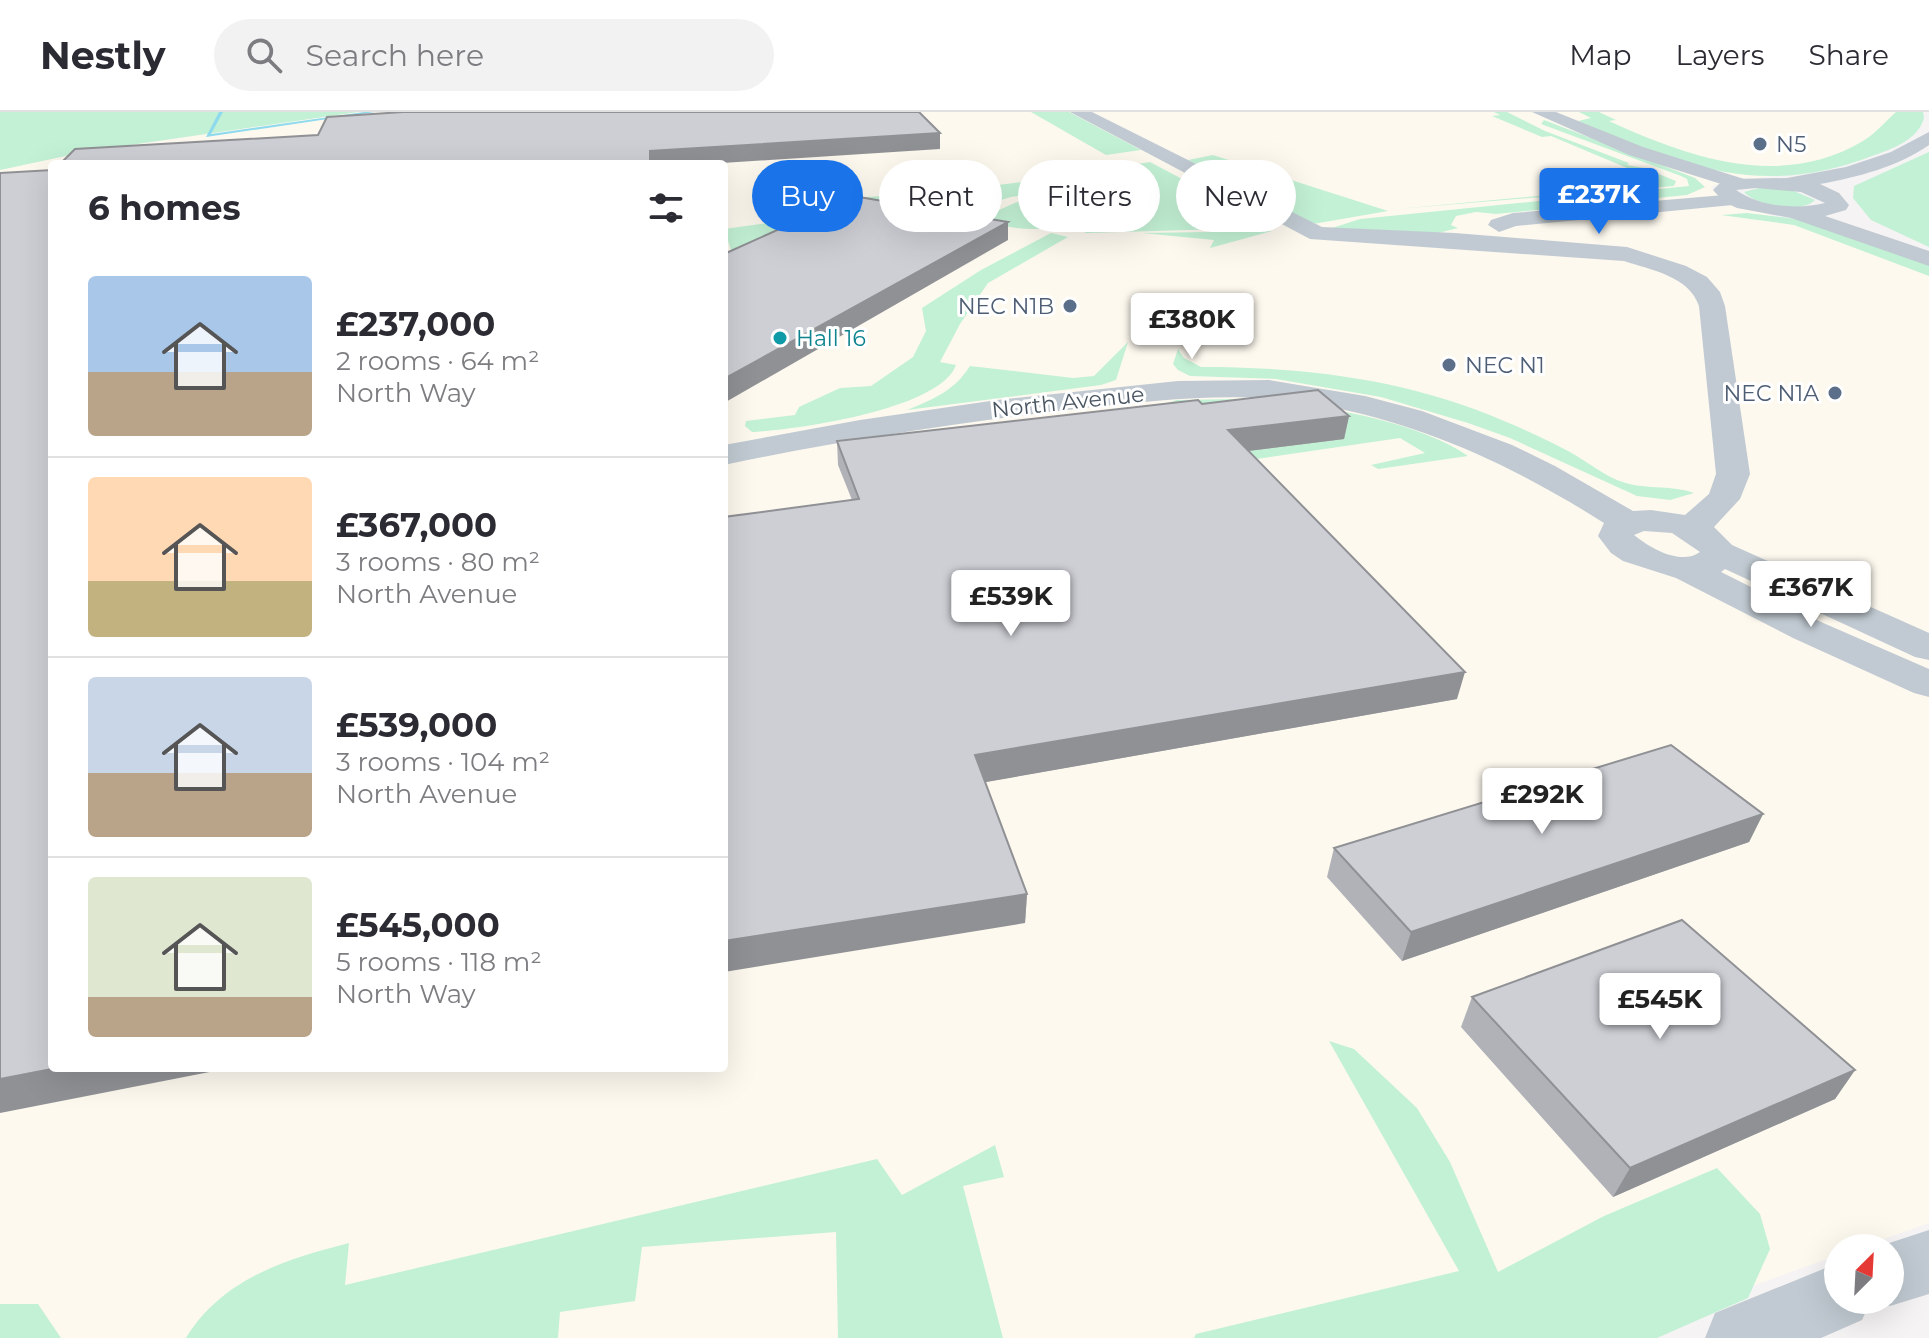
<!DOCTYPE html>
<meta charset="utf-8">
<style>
body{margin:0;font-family:Montserrat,sans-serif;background:#f2f2f3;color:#2b2b33;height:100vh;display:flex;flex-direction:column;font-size:30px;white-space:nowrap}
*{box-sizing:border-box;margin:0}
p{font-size:26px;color:#7c7c81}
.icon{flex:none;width:44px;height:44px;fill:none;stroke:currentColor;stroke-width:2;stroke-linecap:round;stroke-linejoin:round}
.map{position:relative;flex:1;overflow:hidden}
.sheet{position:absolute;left:48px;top:48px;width:680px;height:912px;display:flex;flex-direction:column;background:#fff;border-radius:8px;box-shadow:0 8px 32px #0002}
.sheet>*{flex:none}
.guide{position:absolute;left:752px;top:48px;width:760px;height:72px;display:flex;gap:16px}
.needle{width:52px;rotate:24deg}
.buttons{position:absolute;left:1824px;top:1122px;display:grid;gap:16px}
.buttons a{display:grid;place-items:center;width:80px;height:80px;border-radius:50%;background:#fff;box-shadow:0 8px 32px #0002;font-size:40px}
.price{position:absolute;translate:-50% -68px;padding:0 18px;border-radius:8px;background:#fff;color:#222;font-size:26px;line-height:52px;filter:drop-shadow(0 2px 4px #0008)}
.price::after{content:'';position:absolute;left:50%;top:48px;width:24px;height:18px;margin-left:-12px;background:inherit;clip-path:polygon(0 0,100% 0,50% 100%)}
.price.selected{background:#1a73e8;color:#fff}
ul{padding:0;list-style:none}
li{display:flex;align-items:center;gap:24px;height:200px;padding:0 40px}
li+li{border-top:2px solid #e1e1e2}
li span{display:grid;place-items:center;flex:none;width:224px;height:160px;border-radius:8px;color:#555}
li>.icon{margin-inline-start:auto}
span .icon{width:96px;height:96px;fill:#fffc;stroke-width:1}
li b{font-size:34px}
h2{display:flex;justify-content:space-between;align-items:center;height:96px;padding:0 40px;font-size:34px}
.chip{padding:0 28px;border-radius:36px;background:#fff;box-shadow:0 8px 32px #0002;font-size:28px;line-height:72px}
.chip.selected{background:#1a73e8;color:#fff}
header{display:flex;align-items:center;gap:48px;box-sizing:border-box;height:112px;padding:0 40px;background:#fff;border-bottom:2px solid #e1e1e2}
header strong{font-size:38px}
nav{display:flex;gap:44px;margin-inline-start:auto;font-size:28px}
.search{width:560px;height:72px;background:#f2f2f3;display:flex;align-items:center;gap:20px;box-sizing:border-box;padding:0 28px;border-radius:44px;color:#7c7c81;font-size:30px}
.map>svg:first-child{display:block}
.commercial{fill:#fdf9ef;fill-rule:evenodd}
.green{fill:#c3f1d5}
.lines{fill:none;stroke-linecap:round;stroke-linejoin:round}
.stream{fill:#90daee;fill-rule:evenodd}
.minor{fill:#c1cad2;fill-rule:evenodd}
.tertiary{fill:#c1cad2;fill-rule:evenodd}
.wall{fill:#b0b2b7}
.shaded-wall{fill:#909195}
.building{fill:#cdcfd5;stroke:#909195;stroke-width:2}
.service-dot{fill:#5c6f8a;stroke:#fff;stroke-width:3}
.culture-dot{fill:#0f9aa8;stroke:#fff;stroke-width:3}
.labels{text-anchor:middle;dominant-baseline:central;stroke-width:6;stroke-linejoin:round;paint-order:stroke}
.far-service-label{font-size:22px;fill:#4e5e75;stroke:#fff;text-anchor:start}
.far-culture-label{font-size:22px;fill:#0d838f;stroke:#fff;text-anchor:start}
.far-street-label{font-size:22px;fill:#4a5661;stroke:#fff}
</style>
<header>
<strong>Nestly</strong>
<div class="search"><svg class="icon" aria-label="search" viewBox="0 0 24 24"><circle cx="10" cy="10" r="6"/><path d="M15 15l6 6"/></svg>Search here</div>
<nav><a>Map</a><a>Layers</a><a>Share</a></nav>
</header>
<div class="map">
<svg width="1929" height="1226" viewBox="0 0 1929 1226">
<rect width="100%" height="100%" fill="#f5f3f3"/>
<path class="commercial" d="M358,0H1913V14L1784,62L1714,73L1711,76L1723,86L1929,162V1111L1859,1136H1838V1143L1608,1226H0V58L89,39ZM52,52H724V956H52Z"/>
<g class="green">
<path d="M0,0H358L89,39L0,58Z"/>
<path d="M1031,0H1069L1141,38L1106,43Z"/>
<path d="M1494,0H1507L1545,19L1629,51L1627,53L1644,56L1676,69L1674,74L1397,97L1654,73L1648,70L1658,69L1551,24L1542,25L1492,4L1500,3Z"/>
<path d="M1579,0H1599L1616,8L1609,9C1690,46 1780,78 1863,29C1875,22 1886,9 1896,0H1923L1924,6C1918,28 1892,37 1872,44C1761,87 1682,54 1578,9L1591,6Z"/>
<path d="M1544,8L1695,66L1705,75L1687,83L1496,102L1476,100L1456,104L1451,113L1458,116L1438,121L1332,116L1360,107L1689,74L1687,67L1681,64L1541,12Z"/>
<path d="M1929,40V135L1871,108L1853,86L1854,74Z"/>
<path d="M1213,43L1388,99L1313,112L1188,48Z"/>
<path d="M1150,50L1269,113L1258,116L1086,121L1080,116L1145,111L1067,63Z"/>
<path d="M1053,66L1061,72L1050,80L1011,85L971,97L958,78Z"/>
<path d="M1759,76L1789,77L1815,88C1802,102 1756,94 1744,80Z"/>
<path d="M949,79L961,99L947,105L806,95L798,90Z"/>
<path d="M1076,82L1098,96L1099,102C1071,118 1017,123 989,108L990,102L1017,90Z"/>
<path d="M1747,101L1798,107L1929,153V164L1794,113L1721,103Z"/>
<path d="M783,109L809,114L733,144L724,117Z"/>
<path d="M1272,119L1210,136L1214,128L1142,121Z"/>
<path d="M1051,121L1068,125L988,171L960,212L940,250L956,253C941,297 796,318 752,320L745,314L746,309L795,303L799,295L840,276L871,274L913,245L926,219L922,196L981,158Z"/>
<path d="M1128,230L1116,268L1101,273L907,298C934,287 954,279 970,254L1073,266L1094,264Z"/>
<path d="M1178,237L1184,246L1201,255C1305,255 1407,267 1504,309C1526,318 1549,329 1570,340C1586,349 1601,361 1617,368C1643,379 1670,372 1694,381L1670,388L1637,384L1510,326L1468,311L1381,285L1276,267L1190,264L1178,258L1173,252Z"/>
<path d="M1237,287C1304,290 1413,306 1468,344L1378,357L1371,353L1425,341L1400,326L1257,347L1213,303L1150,296L1177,288Z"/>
<path d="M1329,929L1354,937L1417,996L1450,1050L1498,1160L1604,1104L1717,1056L1760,1102L1770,1137L1748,1186L1657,1226H1194L1196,1222L1459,1159Z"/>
<path d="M995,1033L1004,1065L963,1074L1003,1226H838L836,1120L642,1135L635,1189L560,1200L558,1226H186C222,1167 286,1147 349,1131L345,1173L877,1047L902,1083Z"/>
<path d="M0,1192H38L61,1226H0Z"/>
</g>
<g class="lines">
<path class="stream" d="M219,0H223L211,22L364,0H375L206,25Z"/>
<g class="minor">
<path d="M1070,0H1092L1322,115L1455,121L1627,135L1686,154L1707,165L1720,180L1725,194L1750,362L1740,387L1714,415L1732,433L1929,521V548L1915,545L1725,457L1721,460L1821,510L1929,557V585L1914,581L1793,526L1676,466L1623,449L1611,441L1598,424L1604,411C1516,355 1422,311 1320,293C1241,278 1163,288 1084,296C963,310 843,328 724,353V333L860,308L997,288L1178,269L1269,268L1365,284L1422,299L1512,333L1555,354L1633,399L1651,398L1685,403L1709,382L1716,362L1699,194C1689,164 1651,158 1624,149L1310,127ZM1644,419L1672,421L1700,440C1681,454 1650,436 1634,423Z"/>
<path d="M1532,0H1556L1643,35L1744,67L1747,71L1737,77L1629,43Z"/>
<path d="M1736,82L1747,88L1743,92L1516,114L1499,120L1488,113L1491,108L1513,101Z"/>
</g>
<g class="tertiary">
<path d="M1929,20V33C1897,55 1858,65 1820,72L1839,81L1849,93L1846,98L1825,104L1929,139V154L1791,106L1737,96L1724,90L1713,78L1722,69L1729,67L1787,66L1846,55L1891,40ZM1756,76L1801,80L1825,91C1797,98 1760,95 1736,78Z"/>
<path d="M1929,1118V1182L1890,1194L1874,1188H1890V1136H1874Z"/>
<path d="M1838,1151V1188H1871L1862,1208L1821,1226H1705L1715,1201Z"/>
</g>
</g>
<g class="wall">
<path d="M1202,292L1349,304L1344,327L1248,339L1457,587L985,670L1027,782L1025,811L852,388L838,353L837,329Z"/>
<path d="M1763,702L1749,730L1402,849L1327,765L1334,736Z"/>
<path d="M1472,885L1855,958L1835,987L1613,1085L1461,915Z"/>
</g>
<g class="shaded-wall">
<path d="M940,21V37L707,52H650V39Z"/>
<path d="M1008,110V128L724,291V267Z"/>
<path d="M1349,304L1344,327L1224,342L1228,318Z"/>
<path d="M1465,560L1457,587L975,672V643Z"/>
<path d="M1763,702L1749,730L1402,849L1411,820Z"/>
<path d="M1027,782L1025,811L724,860V829Z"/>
<path d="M57,956H230L0,1001V967Z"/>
<path d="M1855,958L1835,987L1613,1085L1630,1056Z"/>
</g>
<g class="building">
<path d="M403,0H919L940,21L650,39V52H60L75,37L318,23L327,5Z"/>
<path d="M52,58V956H57L0,967V61Z"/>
<path d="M853,84L1008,110L724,267V142Z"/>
<path d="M1318,278L1349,304L1228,318L1465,560L975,643L1027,782L724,829V405L859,387L837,329L1198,288L1202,292Z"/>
<path d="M1671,633L1763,702L1411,820L1334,736Z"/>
<path d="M1682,808L1855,958L1630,1056L1472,885Z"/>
</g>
<g class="service-dot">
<circle cx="1760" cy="32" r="8"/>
<circle cx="1070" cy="194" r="8"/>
<circle cx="1449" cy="253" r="8"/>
<circle cx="1835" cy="281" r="8"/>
</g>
<circle class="culture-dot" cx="780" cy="226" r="8"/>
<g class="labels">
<g class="far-service-label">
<text x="1776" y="32">N5</text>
<text x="1054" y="194" text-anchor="end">NEC N1B</text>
<text x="1465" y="253">NEC N1</text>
<text x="1819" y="281" text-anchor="end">NEC N1A</text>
</g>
<g class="far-culture-label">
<text x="796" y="226">Hall 16</text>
</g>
<g class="far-street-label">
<text transform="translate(1068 290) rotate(-6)">North Avenue</text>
</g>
</g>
</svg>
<div class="buttons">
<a><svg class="needle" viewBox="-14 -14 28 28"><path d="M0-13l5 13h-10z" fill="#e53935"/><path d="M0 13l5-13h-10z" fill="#7c7c81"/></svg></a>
</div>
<b class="price selected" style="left:1599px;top:124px">£237K</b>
<b class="price" style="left:1192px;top:249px">£380K</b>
<b class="price" style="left:1811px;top:517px">£367K</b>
<b class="price" style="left:1011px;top:526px">£539K</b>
<b class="price" style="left:1542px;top:724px">£292K</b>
<b class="price" style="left:1660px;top:929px">£545K</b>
<div class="guide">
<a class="chip selected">Buy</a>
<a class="chip">Rent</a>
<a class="chip">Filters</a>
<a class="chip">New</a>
</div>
<section class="sheet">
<h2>6 homes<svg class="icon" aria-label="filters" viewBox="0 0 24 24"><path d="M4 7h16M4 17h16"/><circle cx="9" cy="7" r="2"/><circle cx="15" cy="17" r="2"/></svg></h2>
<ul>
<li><span style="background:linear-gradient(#a9c7e8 60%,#b9a48a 0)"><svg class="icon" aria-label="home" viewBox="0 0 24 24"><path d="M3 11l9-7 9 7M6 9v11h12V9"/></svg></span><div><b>£237,000</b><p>2 rooms · 64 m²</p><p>North Way</p></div></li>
<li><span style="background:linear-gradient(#ffd9b3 65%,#c2b280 0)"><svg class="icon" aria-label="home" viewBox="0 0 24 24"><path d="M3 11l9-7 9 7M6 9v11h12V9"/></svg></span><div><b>£367,000</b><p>3 rooms · 80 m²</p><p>North Avenue</p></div></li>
<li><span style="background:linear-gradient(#c9d6e8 60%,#b9a48a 0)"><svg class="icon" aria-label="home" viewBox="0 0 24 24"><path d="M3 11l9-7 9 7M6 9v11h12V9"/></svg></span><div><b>£539,000</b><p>3 rooms · 104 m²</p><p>North Avenue</p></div></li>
<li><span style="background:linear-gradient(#dfe7d0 75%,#b9a48a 0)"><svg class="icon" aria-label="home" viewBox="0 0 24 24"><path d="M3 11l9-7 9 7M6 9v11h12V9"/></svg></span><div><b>£545,000</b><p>5 rooms · 118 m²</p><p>North Way</p></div></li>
</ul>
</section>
</div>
